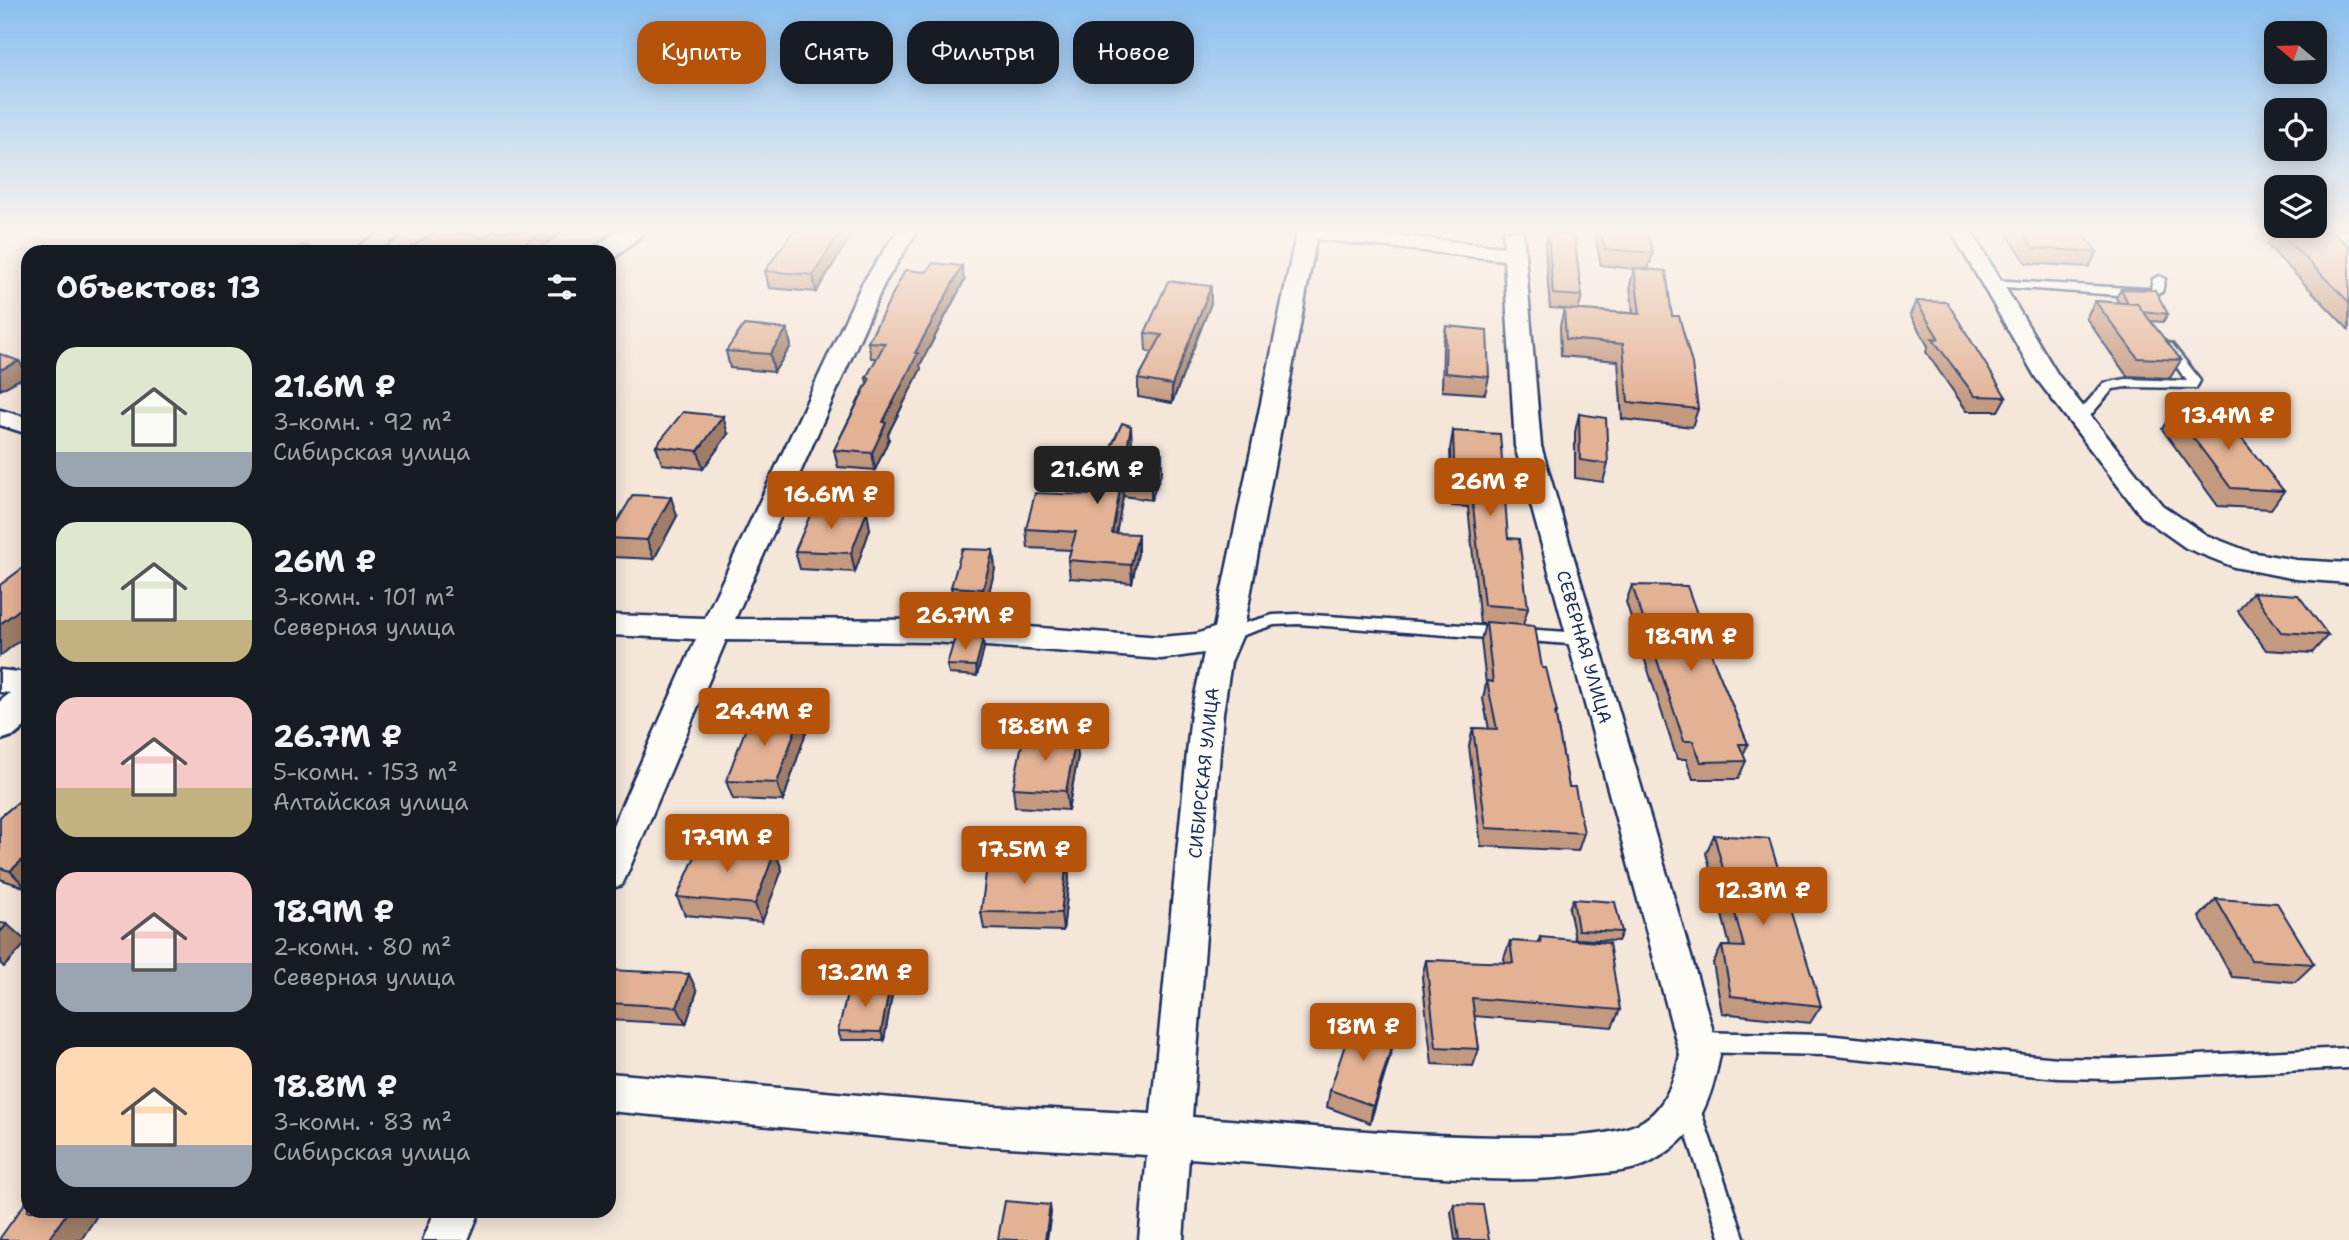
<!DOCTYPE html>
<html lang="ru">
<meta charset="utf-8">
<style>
body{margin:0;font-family:"Shantell Sans",sans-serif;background:#242831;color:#f1f3f6;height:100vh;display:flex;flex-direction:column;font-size:26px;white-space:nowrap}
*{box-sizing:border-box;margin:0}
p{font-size:23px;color:#9ea1a6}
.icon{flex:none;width:38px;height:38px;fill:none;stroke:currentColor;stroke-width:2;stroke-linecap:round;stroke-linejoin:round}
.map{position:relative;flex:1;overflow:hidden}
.side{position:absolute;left:21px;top:245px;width:595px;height:973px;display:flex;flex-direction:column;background:#171b24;border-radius:21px;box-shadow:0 4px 18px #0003}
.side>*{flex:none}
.hud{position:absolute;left:637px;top:21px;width:665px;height:63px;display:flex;gap:14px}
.needle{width:46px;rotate:289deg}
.controls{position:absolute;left:2264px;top:21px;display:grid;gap:14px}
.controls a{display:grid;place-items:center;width:63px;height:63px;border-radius:14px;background:#171b24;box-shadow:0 4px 18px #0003;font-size:35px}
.price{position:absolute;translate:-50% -60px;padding:0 16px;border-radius:7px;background:#b45309;color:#fff;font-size:23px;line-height:46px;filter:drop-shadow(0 2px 4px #0008)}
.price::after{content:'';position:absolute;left:50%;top:42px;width:21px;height:16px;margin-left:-10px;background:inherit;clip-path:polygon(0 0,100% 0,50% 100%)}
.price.current{background:#222;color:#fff}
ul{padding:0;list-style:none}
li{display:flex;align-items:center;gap:21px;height:175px;padding:0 35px}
li span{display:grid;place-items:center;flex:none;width:196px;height:140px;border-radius:21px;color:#555}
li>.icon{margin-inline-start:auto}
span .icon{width:84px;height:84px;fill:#fffc;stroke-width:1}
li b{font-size:30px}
h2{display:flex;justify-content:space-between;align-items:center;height:84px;padding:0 35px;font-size:30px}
.chip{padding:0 24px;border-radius:21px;background:#171b24;box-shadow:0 4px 18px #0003;font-size:24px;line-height:63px}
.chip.current{background:#b45309;color:#fff}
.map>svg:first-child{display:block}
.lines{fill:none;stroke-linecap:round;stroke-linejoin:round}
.service-casing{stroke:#1b2f5e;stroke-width:5}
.minor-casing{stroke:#1b2f5e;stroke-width:5}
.tertiary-casing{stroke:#1b2f5e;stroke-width:6}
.service{fill:#fdfcf7;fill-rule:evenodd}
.minor{fill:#fdfcf7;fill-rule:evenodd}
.tertiary{fill:#fdfcf7;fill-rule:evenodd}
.wall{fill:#c39980;stroke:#1b2f5e;stroke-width:2}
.shaded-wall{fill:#9f7d68;stroke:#1b2f5e;stroke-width:2}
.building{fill:#e3b295;stroke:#1b2f5e;stroke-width:2}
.labels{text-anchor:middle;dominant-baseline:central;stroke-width:6;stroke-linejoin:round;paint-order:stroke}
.street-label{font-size:18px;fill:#1b2f5e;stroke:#fdfcf7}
</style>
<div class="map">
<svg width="2349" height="1240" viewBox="0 0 2349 1240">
<rect width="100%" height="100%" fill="#f5e6da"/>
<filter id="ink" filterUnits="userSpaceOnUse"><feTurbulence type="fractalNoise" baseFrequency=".0143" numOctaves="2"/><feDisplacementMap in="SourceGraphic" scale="14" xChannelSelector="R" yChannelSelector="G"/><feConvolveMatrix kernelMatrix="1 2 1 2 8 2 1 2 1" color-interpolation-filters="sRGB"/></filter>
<g filter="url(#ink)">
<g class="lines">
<defs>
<g id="service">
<path d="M2159,276L2165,279L2162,292L2145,297L1991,286L1985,283L1991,280L2145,289H2151L2153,279Z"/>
<path d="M2168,343L2172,344L2198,377L2200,381L2196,388L2126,387L2113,389L2084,423H2074V417L2104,383L2126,379L2187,381L2162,347Z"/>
<path d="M1298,614L1582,633L1590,639L1582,645L1298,624L1274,625L1228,640L1220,634L1222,630L1273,615Z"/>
<path d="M1696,1032L1825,1035L2058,1058L2111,1059L2349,1048V1068L2111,1079L2058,1078L1825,1055L1696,1052L1689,1049L1685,1042L1689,1035Z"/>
<path d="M1688,1096L1696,1099L1699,1106L1745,1240H1721L1677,1106L1680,1099Z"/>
</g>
<g id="minor">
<path d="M382,231H406L376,252H350Z"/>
<path d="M897,231H917L884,284L735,619L934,620L1161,637L1196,634L1214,628L1296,235L1293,231H1355L1504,247L1503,231H1523L1541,446L1720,1055C1710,1105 1698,1136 1651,1162C1634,1171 1613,1172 1594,1174C1524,1184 1452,1178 1381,1173C1317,1168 1253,1163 1189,1158L1183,1240H1139L1147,1155L972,1145L609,1111V1073L972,1105L1151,1114L1191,713L1204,653L1161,659L934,642L726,640L627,874L622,885L609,889V834L696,639L609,635V615L705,618L862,284ZM1316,239L1504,260L1515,446L1680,1055C1673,1086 1662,1118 1627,1128C1592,1139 1542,1137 1505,1137C1401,1136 1297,1125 1192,1117L1223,713L1231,662L1243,634Z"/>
<path d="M1951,231H1971L2058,375L2162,505L2206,535L2250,552L2296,560L2349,563V583L2296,579L2234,567L2186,548L2142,517L2036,378Z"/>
<path d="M2329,231H2349V246L2342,244Z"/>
<path d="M0,410L28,418V434L0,425Z"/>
<path d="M0,670L28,673V695L0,692Z"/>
<path d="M435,1211H480L468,1240H423Z"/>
</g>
<g id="tertiary">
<path d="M616,231H646L614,258L609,259V252H590Z"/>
<path d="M28,686V724L15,735L0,740V701L14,690Z"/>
</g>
</defs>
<use href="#service" class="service-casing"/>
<use href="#minor" class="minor-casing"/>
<use href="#tertiary" class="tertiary-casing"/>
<use href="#service" class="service"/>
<use href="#minor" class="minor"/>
<use href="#tertiary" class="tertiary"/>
</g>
<g class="wall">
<path d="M854,231L816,292L769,288L765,271Z"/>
<path d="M1596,231H1647L1653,253L1648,269L1672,316L1698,409L1692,427L1622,419L1618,361L1561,356L1560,326L1564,309H1567L1550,308L1545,247L1548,233L1582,296L1578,310L1633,313L1630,285L1634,269L1601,265L1595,235Z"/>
<path d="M2006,231H2082L2097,252L2089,267L2026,263Z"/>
<path d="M2276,231H2295L2349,247V330L2267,245Z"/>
<path d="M964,281L920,365L921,369L888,434L889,439L875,470L838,467L834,450L867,383L866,378L877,358H871L868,342Z"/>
<path d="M1211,286V303L1172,403L1138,397V379L1153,352L1146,351L1145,333Z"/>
<path d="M2121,289L2168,314L2163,322L2150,321L2181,360L2170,378L2127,376L2086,318L2095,301L2119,303L2116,298Z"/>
<path d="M1916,301L2006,397L1998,411H1967L1926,352L1928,346L1910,315Z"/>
<path d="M1446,326L1489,377L1485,394L1442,391L1443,344Z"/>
<path d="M787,329L791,346L774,372L730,368L726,351Z"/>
<path d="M28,377V390L21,381Z"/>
<path d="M2173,411L2284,491L2271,509L2218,506L2162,429Z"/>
<path d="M1579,414L1608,464L1603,482L1575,478V432Z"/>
<path d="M1453,431L1508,538L1528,608L1523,625L1542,668L1557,712L1556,717L1569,787L1584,833L1578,851L1481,846L1469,746L1473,728L1489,729L1483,699L1486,684L1481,640L1485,624H1480L1468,507L1452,506L1450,449Z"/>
<path d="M728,434L703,469L662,464L656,446Z"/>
<path d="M1132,444L1131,448L1162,471L1151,500L1123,496L1116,533L1138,553L1132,583L1070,578L1068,560L1071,550L1028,548L1026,529L1089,495Z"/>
<path d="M677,516L654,559L614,557L609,544V535Z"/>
<path d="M870,529L855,572L800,569L795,551Z"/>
<path d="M993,550L995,569L985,607L954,606L951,587Z"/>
<path d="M1632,585L1715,664L1748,744L1743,755L1746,761L1738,779H1693L1686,759H1677L1626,602Z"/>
<path d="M2253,592L2328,635L2312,653L2266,650L2238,611Z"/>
<path d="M984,648L977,676L949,674L947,665Z"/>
<path d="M806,732L783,801L733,799L726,781Z"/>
<path d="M1078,756L1068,810L1015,807L1013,788Z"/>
<path d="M28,794V887L27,888L0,879V817Z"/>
<path d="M1714,835L1821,1006L1810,1023L1722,1013L1713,963L1722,946H1730L1706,853Z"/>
<path d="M775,851L782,870L762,922L685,915L677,897Z"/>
<path d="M1067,860L1069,878L1063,931L984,929L981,912Z"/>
<path d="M1573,899L1622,932L1618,941L1575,939L1569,908Z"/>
<path d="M2216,899L2314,964L2295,982L2232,977L2199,917Z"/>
<path d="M1540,937L1620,1010L1612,1027L1474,1016L1479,1049L1473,1066L1432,1064L1422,977L1426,960L1505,963L1504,958L1510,941L1538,943Z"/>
<path d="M609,970L697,991L686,1024L609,1020Z"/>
<path d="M890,986L892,995L884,1040H841L838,1031Z"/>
<path d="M1391,1053L1370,1123L1327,1107L1330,1090Z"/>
<path d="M1454,1204L1489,1240H1455L1451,1212Z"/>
</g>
<g class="shaded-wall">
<path d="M542,231H564L534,252H513Z"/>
<path d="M840,231H854L816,292L813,275Z"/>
<path d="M962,266L964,281L920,365L921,369L888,434L889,439L875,470L872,453L883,422L915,353Z"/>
<path d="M1211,286V303L1172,403V385Z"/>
<path d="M787,329L791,346L774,372L770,354Z"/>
<path d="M19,361L28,375L0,390V370Z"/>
<path d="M723,416L728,434L703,469L698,451Z"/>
<path d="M1131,426L1132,444L1128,466L1127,448Z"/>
<path d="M1162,453V471L1151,500V482Z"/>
<path d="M1122,478L1123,496L1113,551L1112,533Z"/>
<path d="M671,497L677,516L654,559L647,540Z"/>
<path d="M867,511L870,529L855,572L851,553Z"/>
<path d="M1138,534V553L1132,583L1131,565Z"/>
<path d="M993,550L995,569L985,607L983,589Z"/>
<path d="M28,603V634L0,656V624Z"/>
<path d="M983,639L984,648L977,676L976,666Z"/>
<path d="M801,713L806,732L783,801L777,783Z"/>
<path d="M1076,738L1078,756L1068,810L1066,791Z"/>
<path d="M775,851L782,870L762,922L755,904Z"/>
<path d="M28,855V887L27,888L10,871Z"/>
<path d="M1067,860L1069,878L1063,931L1061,913Z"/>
<path d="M7,924L27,942L4,967L0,963V932Z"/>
<path d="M689,974L697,991L686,1024L677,1007Z"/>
<path d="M890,986L892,995L884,1040L881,1032Z"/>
<path d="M1395,1036L1391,1053L1370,1123L1373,1106Z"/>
<path d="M1050,1205L1051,1213L1047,1240H1045Z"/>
<path d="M68,1211H100L81,1240H48Z"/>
</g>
<g class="building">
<path d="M437,231H452L484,237L494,231H542L513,252H403Z"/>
<path d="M793,231H840L813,275L765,271Z"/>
<path d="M1601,231H1647L1653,253L1605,249Z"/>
<path d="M2022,231H2082L2097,252L2033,248Z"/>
<path d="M2278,231L2335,233L2349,247V302Z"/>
<path d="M1548,233L1574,236L1582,296L1553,294Z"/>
<path d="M302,245L333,252H290Z"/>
<path d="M933,263L962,266L915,353H918L883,422L886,423L872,453L834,450L870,378H866L885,343L868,342L905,270L926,272Z"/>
<path d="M1634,268L1666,271L1672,316H1679L1692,364L1698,409L1628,402L1623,344L1566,339L1564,309L1640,314Z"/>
<path d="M1168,281L1211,286L1172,385L1138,379L1162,335L1145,333Z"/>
<path d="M2121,289L2155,290L2168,314L2142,311L2137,304L2128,303Z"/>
<path d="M1916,301L1947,302L2006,397L1975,396L1932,338L1939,339Z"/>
<path d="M2095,301L2137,304L2181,360L2138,358Z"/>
<path d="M744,325L787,329L770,354L726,351Z"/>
<path d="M1446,326L1487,330L1489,377L1445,373Z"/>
<path d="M0,354L19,361L0,370Z"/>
<path d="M28,377V383L21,381Z"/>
<path d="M2173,411L2222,414L2284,491L2231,488Z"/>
<path d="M683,412L723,416L698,451L656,446Z"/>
<path d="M1579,414L1606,418L1608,464L1580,460Z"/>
<path d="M1122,423L1131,426L1127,448L1162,453L1151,482L1122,478L1112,533L1138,534L1131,565L1068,560L1076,532L1026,529L1035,493L1089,495Z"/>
<path d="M1453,431L1500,434L1508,538L1519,539L1528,608L1484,605L1471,488L1455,487Z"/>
<path d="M633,495L671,497L647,540L609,538V535Z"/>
<path d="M813,508L867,511L851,553L795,551Z"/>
<path d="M962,549L993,550L983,589L951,587Z"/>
<path d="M28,564V603L0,624V585Z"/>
<path d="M1632,585L1687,586L1715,664L1748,744H1739L1746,761L1701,762L1693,741H1684Z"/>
<path d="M2253,592L2298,595L2328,635L2281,632Z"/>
<path d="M1486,622L1535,626L1542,668H1546L1557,712H1555L1569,787H1575L1584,833L1486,828L1473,728L1497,729L1487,681L1493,682Z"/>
<path d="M955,637L983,639L976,666L947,665Z"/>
<path d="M752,712L801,713L777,783L726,781Z"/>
<path d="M1024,734L1076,738L1066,791L1013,788Z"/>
<path d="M28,794V855L10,871L0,868V817Z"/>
<path d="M1714,835L1769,839L1821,1006L1731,996L1722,946L1744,947Z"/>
<path d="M700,845L775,851L755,904L677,897Z"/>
<path d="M988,858L1067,860L1061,913L981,912Z"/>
<path d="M1573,899L1615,902L1622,932L1578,930Z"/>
<path d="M2216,899L2277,903L2314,964L2251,960Z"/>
<path d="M0,923L7,924L0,932Z"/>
<path d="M1540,937L1609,943L1620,1010L1472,998L1479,1049L1436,1047L1426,960L1513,963L1510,941L1541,943Z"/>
<path d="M609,970L689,974L677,1007L609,1003Z"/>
<path d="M849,986H890L881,1032L838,1031Z"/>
<path d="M1353,1021L1395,1036L1373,1106L1330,1090Z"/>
<path d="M28,1199V1211H68L48,1240H0V1238Z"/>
<path d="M1005,1201L1050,1205L1045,1240H1013L998,1239Z"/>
<path d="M1454,1204L1483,1205L1489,1240H1459Z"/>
</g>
</g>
<linearGradient id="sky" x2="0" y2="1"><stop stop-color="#8abff0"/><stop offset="0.57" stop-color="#faf4ee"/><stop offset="1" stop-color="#faf4ee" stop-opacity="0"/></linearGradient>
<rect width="2349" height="404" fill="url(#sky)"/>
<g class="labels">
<g class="street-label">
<text transform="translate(1584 647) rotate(74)">СЕВЕРНАЯ УЛИЦА</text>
<text transform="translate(1204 773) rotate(-84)">СИБИРСКАЯ УЛИЦА</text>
</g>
</g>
</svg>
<div class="controls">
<a><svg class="needle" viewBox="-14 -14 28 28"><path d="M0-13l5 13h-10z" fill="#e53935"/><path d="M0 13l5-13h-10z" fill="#9ea1a6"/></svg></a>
<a><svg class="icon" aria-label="locate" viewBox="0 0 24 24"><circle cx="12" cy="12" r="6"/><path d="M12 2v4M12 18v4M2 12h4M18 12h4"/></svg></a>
<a><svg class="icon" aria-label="layers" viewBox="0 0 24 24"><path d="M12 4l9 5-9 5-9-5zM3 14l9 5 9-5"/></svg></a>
</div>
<b class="price" style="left:2228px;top:452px">13.4M ₽</b>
<b class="price current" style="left:1097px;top:506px">21.6M ₽</b>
<b class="price" style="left:1490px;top:518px">26M ₽</b>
<b class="price" style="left:831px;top:531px">16.6M ₽</b>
<b class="price" style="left:965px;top:652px">26.7M ₽</b>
<b class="price" style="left:1691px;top:673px">18.9M ₽</b>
<b class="price" style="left:764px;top:748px">24.4M ₽</b>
<b class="price" style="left:1045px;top:763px">18.8M ₽</b>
<b class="price" style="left:727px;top:874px">17.9M ₽</b>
<b class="price" style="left:1024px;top:886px">17.5M ₽</b>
<b class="price" style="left:1763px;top:927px">12.3M ₽</b>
<b class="price" style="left:865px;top:1009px">13.2M ₽</b>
<b class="price" style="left:1363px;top:1063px">18M ₽</b>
<div class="hud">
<a class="chip current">Купить</a>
<a class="chip">Снять</a>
<a class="chip">Фильтры</a>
<a class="chip">Новое</a>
</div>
<section class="side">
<h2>Объектов: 13<svg class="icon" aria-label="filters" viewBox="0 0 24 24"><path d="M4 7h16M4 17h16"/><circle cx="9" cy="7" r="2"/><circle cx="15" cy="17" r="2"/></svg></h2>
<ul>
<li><span style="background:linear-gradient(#dfe7d0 75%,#9aa5b1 0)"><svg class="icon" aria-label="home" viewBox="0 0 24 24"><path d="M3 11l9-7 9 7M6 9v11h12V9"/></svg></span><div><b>21.6M ₽</b><p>3-комн. · 92 m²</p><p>Сибирская улица</p></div></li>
<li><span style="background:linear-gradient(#dfe7d0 70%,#c2b280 0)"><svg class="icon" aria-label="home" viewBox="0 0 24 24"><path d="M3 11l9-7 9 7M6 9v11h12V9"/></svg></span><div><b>26M ₽</b><p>3-комн. · 101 m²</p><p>Северная улица</p></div></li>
<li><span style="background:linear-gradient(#f6c9c9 65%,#c2b280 0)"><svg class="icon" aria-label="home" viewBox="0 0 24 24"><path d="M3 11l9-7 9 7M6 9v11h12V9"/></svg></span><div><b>26.7M ₽</b><p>5-комн. · 153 m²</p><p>Алтайская улица</p></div></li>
<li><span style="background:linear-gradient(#f6c9c9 65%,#9aa5b1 0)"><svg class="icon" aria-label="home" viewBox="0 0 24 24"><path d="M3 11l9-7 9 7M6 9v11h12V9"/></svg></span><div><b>18.9M ₽</b><p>2-комн. · 80 m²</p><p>Северная улица</p></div></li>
<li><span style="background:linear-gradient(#ffd9b3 70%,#9aa5b1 0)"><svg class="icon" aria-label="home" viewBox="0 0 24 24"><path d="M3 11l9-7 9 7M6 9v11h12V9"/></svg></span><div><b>18.8M ₽</b><p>3-комн. · 83 m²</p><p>Сибирская улица</p></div></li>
</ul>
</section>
</div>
